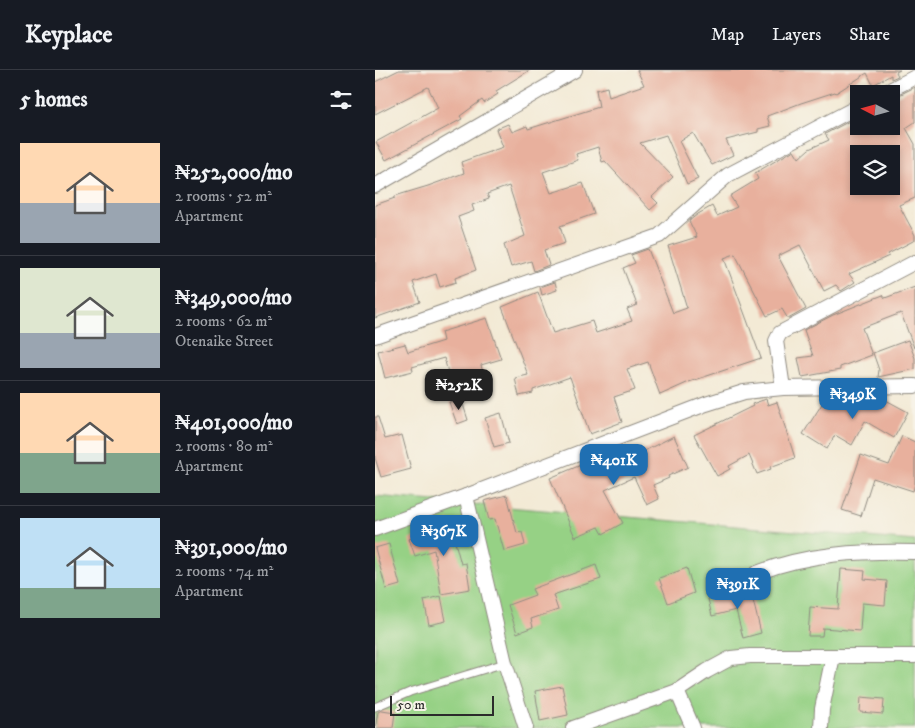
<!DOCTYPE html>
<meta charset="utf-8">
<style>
body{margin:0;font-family:"IM FELL DW Pica",serif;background:#20242c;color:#f1f3f6;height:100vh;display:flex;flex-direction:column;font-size:19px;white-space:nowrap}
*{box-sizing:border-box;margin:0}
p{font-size:16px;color:#9ea1a6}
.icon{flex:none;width:28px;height:28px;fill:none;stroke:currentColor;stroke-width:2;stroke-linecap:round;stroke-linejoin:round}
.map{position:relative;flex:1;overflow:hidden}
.details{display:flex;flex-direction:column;background:#171b24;width:375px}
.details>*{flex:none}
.needle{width:32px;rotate:276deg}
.buttons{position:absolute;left:475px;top:15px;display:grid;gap:10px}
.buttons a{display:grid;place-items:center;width:50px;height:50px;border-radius:0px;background:#171b24;box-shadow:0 2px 8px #0003;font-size:25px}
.scale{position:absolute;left:15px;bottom:12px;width:104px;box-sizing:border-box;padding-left:5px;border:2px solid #2b2b2b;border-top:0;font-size:14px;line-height:18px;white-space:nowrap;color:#2b2b2b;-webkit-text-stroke:4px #f7f3e8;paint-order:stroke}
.price{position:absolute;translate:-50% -42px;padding:0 11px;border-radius:10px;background:#1f6fb2;color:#fff;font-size:16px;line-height:32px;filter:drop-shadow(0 1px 2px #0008)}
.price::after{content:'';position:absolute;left:50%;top:30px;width:15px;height:11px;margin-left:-8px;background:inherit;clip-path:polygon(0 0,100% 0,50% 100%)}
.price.selected{background:#222;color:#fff}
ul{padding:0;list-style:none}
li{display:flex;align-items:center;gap:15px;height:125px;padding:0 20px}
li+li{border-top:1px solid #363941}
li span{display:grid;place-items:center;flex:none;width:140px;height:100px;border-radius:0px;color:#555}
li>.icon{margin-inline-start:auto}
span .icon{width:60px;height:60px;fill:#fffc;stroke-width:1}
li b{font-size:21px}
h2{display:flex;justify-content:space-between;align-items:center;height:60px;padding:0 20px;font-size:21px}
header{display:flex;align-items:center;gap:30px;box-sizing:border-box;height:70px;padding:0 25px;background:#171b24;border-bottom:1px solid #363941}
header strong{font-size:24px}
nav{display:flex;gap:28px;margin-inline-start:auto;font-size:18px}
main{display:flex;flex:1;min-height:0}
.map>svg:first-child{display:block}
.grass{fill:#96d185;stroke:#607e58}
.building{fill:#e8b09d;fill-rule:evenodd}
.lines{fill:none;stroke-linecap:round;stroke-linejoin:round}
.lane-casing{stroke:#8f8a80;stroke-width:9}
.street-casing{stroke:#8f8a80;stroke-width:16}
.lane{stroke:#fff;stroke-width:7}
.street{stroke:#fff;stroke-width:14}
</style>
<header>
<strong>Keyplace</strong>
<nav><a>Map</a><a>Layers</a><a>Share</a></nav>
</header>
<main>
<section class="details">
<h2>5 homes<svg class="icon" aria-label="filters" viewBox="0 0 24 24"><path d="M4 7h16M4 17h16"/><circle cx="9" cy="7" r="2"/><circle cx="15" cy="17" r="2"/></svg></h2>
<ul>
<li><span style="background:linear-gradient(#ffd9b3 60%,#9aa5b1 0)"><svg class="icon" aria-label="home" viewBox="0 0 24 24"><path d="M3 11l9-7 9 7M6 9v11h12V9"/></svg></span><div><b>₦252,000/mo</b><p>2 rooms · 52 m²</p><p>Apartment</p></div></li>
<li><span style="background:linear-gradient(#dfe7d0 65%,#9aa5b1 0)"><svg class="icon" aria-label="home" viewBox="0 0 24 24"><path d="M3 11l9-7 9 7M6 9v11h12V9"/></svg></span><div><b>₦349,000/mo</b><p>2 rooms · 62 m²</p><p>Otenaike Street</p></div></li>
<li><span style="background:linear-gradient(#ffd9b3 60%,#7fa58c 0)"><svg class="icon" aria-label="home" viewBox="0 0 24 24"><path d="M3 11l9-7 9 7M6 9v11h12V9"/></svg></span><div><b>₦401,000/mo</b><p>2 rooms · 80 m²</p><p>Apartment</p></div></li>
<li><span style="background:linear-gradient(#bfe0f5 70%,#7fa58c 0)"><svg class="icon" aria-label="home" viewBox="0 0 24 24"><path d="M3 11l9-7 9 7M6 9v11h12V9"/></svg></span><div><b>₦391,000/mo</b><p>2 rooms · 74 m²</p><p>Apartment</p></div></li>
</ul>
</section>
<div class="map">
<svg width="540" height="658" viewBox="0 0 540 658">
<rect width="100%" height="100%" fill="#f7f3e8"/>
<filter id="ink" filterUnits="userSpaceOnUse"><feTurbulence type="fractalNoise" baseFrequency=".02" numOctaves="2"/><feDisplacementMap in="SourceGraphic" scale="10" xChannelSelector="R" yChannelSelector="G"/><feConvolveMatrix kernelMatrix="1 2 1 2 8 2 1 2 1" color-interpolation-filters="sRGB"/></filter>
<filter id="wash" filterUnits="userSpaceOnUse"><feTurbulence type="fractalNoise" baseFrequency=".0096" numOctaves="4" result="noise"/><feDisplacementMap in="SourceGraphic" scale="20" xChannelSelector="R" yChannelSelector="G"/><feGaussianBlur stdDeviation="1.12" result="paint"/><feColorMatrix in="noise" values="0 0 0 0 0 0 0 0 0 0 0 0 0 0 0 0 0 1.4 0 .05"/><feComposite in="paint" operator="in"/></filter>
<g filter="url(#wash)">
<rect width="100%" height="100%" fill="#f3ead5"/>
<path class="grass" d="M0,426L540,471V658H0Z"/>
<g id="blocks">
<g class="building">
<path d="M24,0H155L121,21L123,24L109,33L107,30L85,46L87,49L11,90L1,72L63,38L53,17L0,44V12Z"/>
<path d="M262,0H525L521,2L523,6L516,9V5L498,15L492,3L461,23L460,22L426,33L392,46L395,56L383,59V62L351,70L358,85L337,95L318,63L304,71L323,109L312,114L291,65L265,73L298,107L277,127L283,133L275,140L230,91L227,92L223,77L201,84L203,90L168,102L176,123L208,113L219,144L185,156L190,173L169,180L174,195L159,201L156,191L136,197L129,175L150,166L134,116L112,124L114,129L97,135L99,141L83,147L101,200L80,208L81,212L65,217L61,204L38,212L45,232L0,248V135L20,128V126L53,116L89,103L86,92L128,77L121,59L133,54L137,62L152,56L153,59L224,37L221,20L232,17L234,27L269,15Z"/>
<path d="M540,17V52L531,58L540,74V128L524,135L540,165V170L513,184L514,186L474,204L480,212L466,221L461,215L449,221L425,175L403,186L431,239L413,249L407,239L392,246L360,184L349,188L386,288L314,312L285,325L273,292L252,299L260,320L239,327L247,352L215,364L195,307L158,320V323L144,326L140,308L153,305L127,237L163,222L178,263L217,251L221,263L257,251L252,239L262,235L248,198L260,193L256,185L273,179L298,243L312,238L293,176L322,167L314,151L323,144L337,136L342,146L362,137L355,126L383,109L380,103L419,80L424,88L434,79L454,70L450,64L484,46V56H516V29ZM484,84H516V110L519,116H484Z"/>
<path d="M180,212L182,220L167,225L165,217Z"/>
<path d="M540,217V278H539L526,243L487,258L497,285L465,297V300L427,307L423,288L438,286L429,260L458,245L508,225L510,228Z"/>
<path d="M112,248L126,289L106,295L111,315L79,324L69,288L37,297L38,301L10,308L3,281L30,274L33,282L68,271L66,262Z"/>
<path d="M533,270L540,288V299L503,307L504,300L498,283Z"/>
<path d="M491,325L506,334L509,329L533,342L519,368L490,351L477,375L460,365L452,379L428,364L452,326H461L480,338L487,326Z"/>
<path d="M86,328L93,350L82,354L74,332Z"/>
<path d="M391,329L393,335L402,332L420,388L395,397L396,399L382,404L374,385L354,396L355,399L342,406L319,365L378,336L377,334Z"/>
<path d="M126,343L134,373L119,377L110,348Z"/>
<path d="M0,347H3L10,369L27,365L36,399L6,407L0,388Z"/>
<path d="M299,366L313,397L293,406L294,408L278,415L284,429L272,435L259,407L230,420L248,453L228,464L224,457L200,467L175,408L213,392L219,404L251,390L248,384L260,378L263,384Z"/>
<path d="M527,366L540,372V414L538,421L498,408L486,446L467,440L486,385L514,395Z"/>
<path d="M132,425L142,463L147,462L150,475L129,481L120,449L114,450L109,431Z"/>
<path d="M74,450L86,494L91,493L95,519L66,524L59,480L40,486L34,469L56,462L54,456Z"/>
<path d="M14,474L25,515L11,519L0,478Z"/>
<path d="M221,495L226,509L178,525L183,540L156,549L158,557L142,563L133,535L160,525L157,519Z"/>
<path d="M312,498L319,523L293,533L284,508Z"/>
<path d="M466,499L490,501L489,509L512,511L510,535L487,533L485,561L448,558L447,566H433L435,537L463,539Z"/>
<path d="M375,518L386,563L368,568L361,540L337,546L333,529Z"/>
<path d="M66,526L71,551L54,555L49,530Z"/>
<path d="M187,616L193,645L165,651L160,621Z"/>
<path d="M486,627L509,629L508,644L485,642Z"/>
<path d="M7,640L20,642L18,658H0L3,642Z"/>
</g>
</g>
</g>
<g filter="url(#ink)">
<use href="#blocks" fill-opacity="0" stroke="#8f8a80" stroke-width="1"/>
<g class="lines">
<defs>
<path id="lane" d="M0,637L35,622L130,593"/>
<g id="street">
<path d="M507,24L540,7"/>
<path d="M0,116L200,0"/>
<path d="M0,266L284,166L353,105L484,36"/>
<path d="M408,318L540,316"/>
<path d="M0,459L91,426"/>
<path d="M382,503C433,483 486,481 540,482"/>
<path d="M302,621L318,658"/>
<path d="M151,658L130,593L91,426L331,334L369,322L408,318L401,271L405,263L540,192"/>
<path d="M198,658L302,621L332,601L356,588L375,586H540"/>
<path d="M446,658L447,639L458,586"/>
</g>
</defs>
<use href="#lane" class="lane-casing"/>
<use href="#street" class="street-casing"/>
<use href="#lane" class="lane"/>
<use href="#street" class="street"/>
</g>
</g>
</svg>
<div class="buttons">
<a><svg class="needle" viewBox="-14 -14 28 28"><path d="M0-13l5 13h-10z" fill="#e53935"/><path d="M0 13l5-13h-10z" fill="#9ea1a6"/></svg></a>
<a><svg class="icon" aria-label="layers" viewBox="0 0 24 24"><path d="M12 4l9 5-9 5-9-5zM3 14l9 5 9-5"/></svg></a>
</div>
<div class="scale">50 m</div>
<b class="price selected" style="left:84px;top:341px">₦252K</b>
<b class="price" style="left:478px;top:350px">₦349K</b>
<b class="price" style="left:239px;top:416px">₦401K</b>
<b class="price" style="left:69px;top:487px">₦367K</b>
<b class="price" style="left:363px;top:540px">₦391K</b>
</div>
</main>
